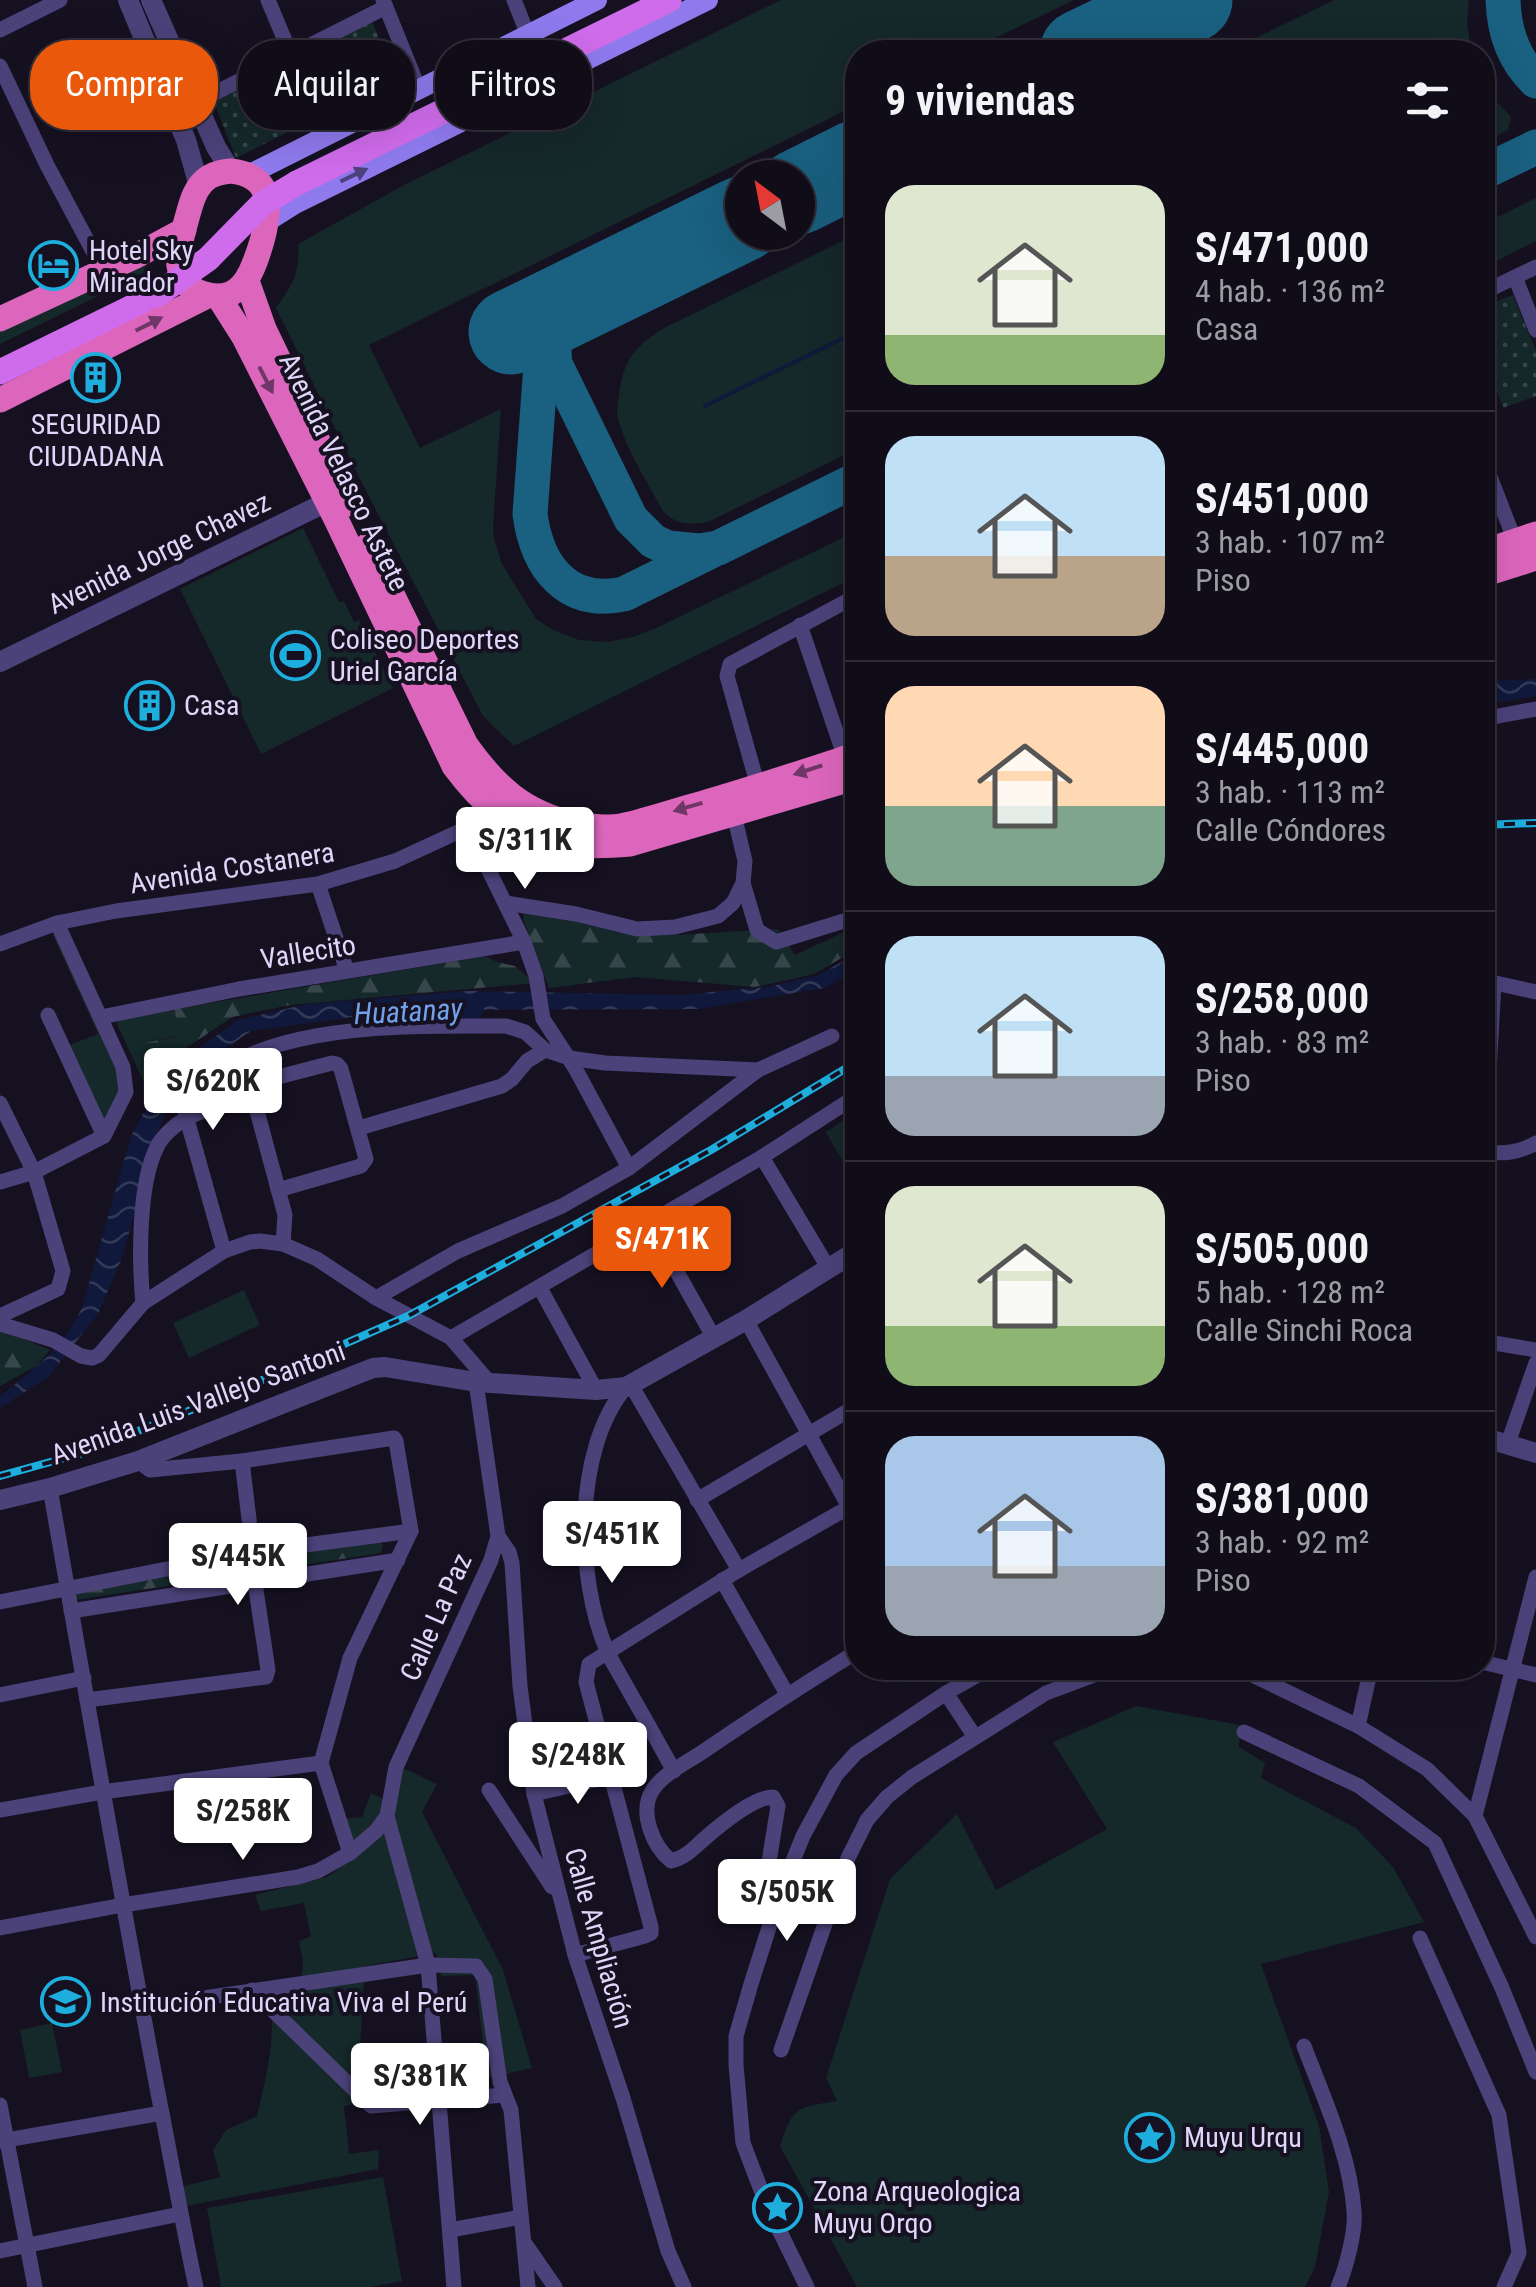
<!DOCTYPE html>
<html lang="es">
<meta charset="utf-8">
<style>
body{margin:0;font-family:"Roboto Condensed",sans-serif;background:#191622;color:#f1f3f6;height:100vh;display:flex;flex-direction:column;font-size:38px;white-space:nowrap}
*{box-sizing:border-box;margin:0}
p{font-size:32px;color:#9c9ca2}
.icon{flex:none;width:55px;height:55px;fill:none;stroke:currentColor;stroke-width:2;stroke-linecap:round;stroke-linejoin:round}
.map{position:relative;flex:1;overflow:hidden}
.side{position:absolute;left:845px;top:40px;width:650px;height:1640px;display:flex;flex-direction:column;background:#100d19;border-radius:40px;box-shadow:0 10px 40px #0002,0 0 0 2px #302d38}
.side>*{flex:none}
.guide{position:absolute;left:30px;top:40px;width:665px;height:90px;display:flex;gap:20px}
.needle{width:65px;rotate:328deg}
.tools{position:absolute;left:725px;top:160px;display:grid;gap:20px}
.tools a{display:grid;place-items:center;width:90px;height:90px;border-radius:50%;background:#100d19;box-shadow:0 10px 40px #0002,0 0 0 2px #302d38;font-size:50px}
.price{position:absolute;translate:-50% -85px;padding:0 22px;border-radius:10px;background:#fff;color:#222;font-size:32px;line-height:65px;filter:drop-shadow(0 2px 5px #0008)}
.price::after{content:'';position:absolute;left:50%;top:60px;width:30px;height:22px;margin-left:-15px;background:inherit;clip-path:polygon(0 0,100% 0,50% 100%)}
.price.current{background:#ea580c;color:#fff}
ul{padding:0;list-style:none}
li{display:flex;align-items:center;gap:30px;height:250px;padding:0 40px}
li+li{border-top:2px solid #302d38}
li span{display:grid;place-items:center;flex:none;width:280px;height:200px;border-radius:30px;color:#555}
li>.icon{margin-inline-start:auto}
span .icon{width:120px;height:120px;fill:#fffc;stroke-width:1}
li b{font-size:42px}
h2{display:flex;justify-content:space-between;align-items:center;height:120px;padding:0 40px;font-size:42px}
.tag{padding:0 35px;border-radius:40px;background:#100d19;box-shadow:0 10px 40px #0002,0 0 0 2px #302d38;font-size:35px;line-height:90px}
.tag.current{background:#ea580c;color:#fff}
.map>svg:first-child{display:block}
.grass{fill:#15282a}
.forest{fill:url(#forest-firs)}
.park{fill:url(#park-dots)}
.water{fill:url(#water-waves)}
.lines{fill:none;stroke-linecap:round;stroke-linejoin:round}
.stream{stroke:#10193b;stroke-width:4}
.river{stroke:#10193b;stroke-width:22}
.taxiway{stroke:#1a6080;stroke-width:35}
.runway{stroke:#1a6080;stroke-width:85}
.minor{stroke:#4c427a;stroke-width:15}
.tertiary{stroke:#4c427a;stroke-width:20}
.secondary{stroke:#8e7aed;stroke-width:20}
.primary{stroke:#cf6ceb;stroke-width:25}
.trunk{stroke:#dc66bc;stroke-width:25}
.rail-casing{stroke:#1eaede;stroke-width:8}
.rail{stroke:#161121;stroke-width:4;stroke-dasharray:11;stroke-linecap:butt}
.primary-bridge{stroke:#cf6ceb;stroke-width:25}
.oneway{fill:#4c407d}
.oneway2{fill:#6f3767}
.labels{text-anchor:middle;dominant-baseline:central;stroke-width:8;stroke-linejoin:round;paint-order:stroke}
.poi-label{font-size:28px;fill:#e0d6f9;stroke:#161121;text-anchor:start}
.street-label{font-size:28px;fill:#e0d6f9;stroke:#161121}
.water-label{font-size:30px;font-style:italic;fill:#72a1ec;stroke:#161121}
</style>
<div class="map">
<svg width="1536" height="2287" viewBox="0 0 1536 2287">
<defs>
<pattern id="forest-firs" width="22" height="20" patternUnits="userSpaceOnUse" patternTransform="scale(2.5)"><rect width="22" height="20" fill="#15282a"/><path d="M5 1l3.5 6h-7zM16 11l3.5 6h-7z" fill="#37464a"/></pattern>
<pattern id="park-dots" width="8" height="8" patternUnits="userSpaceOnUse" patternTransform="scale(2.5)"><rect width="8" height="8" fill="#15282a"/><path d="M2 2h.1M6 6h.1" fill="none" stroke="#37464a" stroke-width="1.8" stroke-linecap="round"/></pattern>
<pattern id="water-waves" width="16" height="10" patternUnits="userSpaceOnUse" patternTransform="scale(2.5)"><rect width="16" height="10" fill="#10193b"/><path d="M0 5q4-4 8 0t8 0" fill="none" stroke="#323a58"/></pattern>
</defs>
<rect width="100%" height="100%" fill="#161121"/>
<g class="grass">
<path d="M781,0H1074L966,52H858L857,105L369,345L420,448L501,409L493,527L494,539L502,564L536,619L553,630L579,640L608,642L633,637L656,628L857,531V576L514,746L483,716L361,481L276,308C293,284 300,274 298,244L406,184Z"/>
<path d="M1334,0H1469L1467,22L1471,52H1227Z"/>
<path d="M1482,79L1498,103L1511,117L1508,130L1483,144Z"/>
<path d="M1536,198V241L1483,268V224Z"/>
<path d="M857,234V449L708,522C689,525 676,525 663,511C649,485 624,446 618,418C616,410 618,402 619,395C623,359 636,345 666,327Z"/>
<path d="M144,260L149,271L0,344V329Z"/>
<path d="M303,528L339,602L344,601L354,622L359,620L393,688L261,754L180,589Z"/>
<path d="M63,932L131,1089L95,1133L41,1018L46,1015L62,1048L98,1034L53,935Z"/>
<path d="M175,1009L178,1036L134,1044L129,1017Z"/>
<path d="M857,1112V1186L826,1132Z"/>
<path d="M244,1290L260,1325L189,1358L173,1323Z"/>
<path d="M1136,1706L1240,1725L1239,1747L1265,1763L1261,1778L1356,1828L1393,1867L1424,1922L1261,1964L1319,2126L1329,2192L1315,2267L1305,2287H857L780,2146C794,2106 795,2108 837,2101L826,2078L890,1879L957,1814L996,1890L1107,1829L1053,1742Z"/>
<path d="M401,1767L437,1784L422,1812L503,1970L532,2068L487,2078L475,1975L441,1976L436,1953L365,1966L360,2047L370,2101L344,2106L349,2154L379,2150L378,2169L186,2206L181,2187L220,2177L213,2150L226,2130L257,2116C265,2082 278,2031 269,1998L301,1989L303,1961L299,1941L311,1936L304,1903L261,1911L255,1895L327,1877L338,1869L351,1842L342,1819L362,1817L371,1793L386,1800Z"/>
<path d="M52,2023L62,2072L29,2078L20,2030Z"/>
<path d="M383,2177L402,2281L371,2287H221L207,2208Z"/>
</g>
<g class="forest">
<path d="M524,908L617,932L677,935L778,929L795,955L857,926V949L814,974L755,987L635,977L549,988L523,919Z"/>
<path d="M485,956L497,962L515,966L535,983L290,1005L232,1017L158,1067L150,1077L146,1087L117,1024V1019L129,1017L135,1044L177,1037L175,1009Z"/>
<path d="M0,1329L50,1350L36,1366L0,1386Z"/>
<path d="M379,1541L383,1545L381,1553L75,1600V1594L254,1554Z"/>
</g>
<g class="park">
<path d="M371,20L397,78L236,158L213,100Z"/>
<path d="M1513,295L1536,351V396L1503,408L1483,353V306Z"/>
</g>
<g class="water">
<path d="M1536,679V696L1483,705V682Z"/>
<path d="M857,953V970L824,988L698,1009L437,1010L374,1014L251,1031L181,1079L154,1140L123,1255L98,1314L49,1376L0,1408V1396C35,1369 63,1348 82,1308L131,1136L167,1071L238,1020L307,1004L469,991L681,995L768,987L819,975Z"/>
</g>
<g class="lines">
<g class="stream">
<path d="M1425,52L1451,40"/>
<path d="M705,406L858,331"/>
</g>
<path class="river" d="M380,1014L473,1009"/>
<g class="taxiway">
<path d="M1503,0C1504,32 1513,59 1536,81"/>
<path d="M1482,173L1536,147"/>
<path d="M594,291C562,312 550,324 555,364L631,519L653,541L668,548L699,551L718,548L858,479"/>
<path d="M552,344L544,354L541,365L530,514C537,567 567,606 624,594L711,551"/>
</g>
<g class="runway">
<path d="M1082,52L1190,0"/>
<path d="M798,192L858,162"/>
<path d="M511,332L742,219"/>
</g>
<g class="minor">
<path d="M268,0L291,55"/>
<path d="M383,0L419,89"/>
<path d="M514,0L528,35"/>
<path d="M0,30L60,0"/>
<path d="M0,66L47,165L104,272"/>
<path d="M197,102L386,7"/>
<path d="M1515,277L1536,330"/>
<path d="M1482,293L1536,267"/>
<path d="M1482,456L1515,541"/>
<path d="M800,625L845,758"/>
<path d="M1482,719L1536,709"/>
<path d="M759,790L727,676L730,664L858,595"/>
<path d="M468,828L524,942L536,976L543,1019L575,1068L629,1168"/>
<path d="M743,883L757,930L776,942L847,920"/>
<path d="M318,884L347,971"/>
<path d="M506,903L576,914L637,929L675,927L718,916L733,903L743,883L745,861L734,815"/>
<path d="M0,944L57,923L116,911L318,884L395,861L484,820L506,814"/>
<path d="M1482,980L1536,992"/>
<path d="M48,1015L104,1136"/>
<path d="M101,1017L239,989L524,942"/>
<path d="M263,1081L332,1063L337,1064L341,1069L366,1159L361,1166L278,1190"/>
<path d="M0,1103L34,1172L63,1271L58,1289L0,1316"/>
<path d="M359,1128L502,1086L512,1079L527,1061L545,1050L569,1058L605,1063L758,1070L832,1036"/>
<path d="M1482,1152L1485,1143L1494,983"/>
<path d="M1484,1152C1504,1154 1518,1153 1536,1143"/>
<path d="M762,1157L829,1269"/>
<path d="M0,1182L34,1172L104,1136L126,1092L123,1067L57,923"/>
<path d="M649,1222L714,1338"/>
<path d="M224,1251L183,1105C246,1018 410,1027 506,1026L525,1032L545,1050"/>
<path d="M540,1288L596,1390"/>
<path d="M376,1298L458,1251L562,1206L629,1168L758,1070"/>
<path d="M143,1303C139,1262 138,1184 157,1147C162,1136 175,1125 185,1119C205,1108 231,1104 253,1096L285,1215L283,1244"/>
<path d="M746,1320L849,1507"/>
<path d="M0,1324L53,1340L81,1356L92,1358L99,1355L143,1303L224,1251L250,1242L260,1241L283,1244L317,1259L376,1298L451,1338L489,1382"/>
<path d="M451,1338L762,1157L858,1095"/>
<path d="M1482,1341L1536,1350"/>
<path d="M631,1385L739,1570"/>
<path d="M626,1387C573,1450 576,1578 607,1651C613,1664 622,1678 629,1691C644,1717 659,1744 674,1771"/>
<path d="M1508,1443L1536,1363"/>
<path d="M242,1461L253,1552"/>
<path d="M50,1488C85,1690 120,1892 158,2093C171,2158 182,2223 196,2287"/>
<path d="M697,1500L858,1405"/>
<path d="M498,1536L509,1552L512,1563L520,1686L534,1794L575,1955L623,2098L668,2251L684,2287"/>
<path d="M722,1580L787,1694"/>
<path d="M0,1602L253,1552L411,1531"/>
<path d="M71,1611L398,1560"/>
<path d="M1482,1662L1536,1675"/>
<path d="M1228,1668L1246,1672L1358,1726L1427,1769L1475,1816L1536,1937"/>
<path d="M946,1693L975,1737"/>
<path d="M0,1695L84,1678"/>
<path d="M87,1700L266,1677L268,1670L255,1583"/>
<path d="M1358,1726L1371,1668"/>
<path d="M1244,1732L1359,1786L1435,1843L1502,1988L1536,2072"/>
<path d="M489,1790L552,1887"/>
<path d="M534,1794L612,1776"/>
<path d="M0,1810L102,1792L321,1763"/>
<path d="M387,1816L428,1965L454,2287"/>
<path d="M1475,1816L1536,1577"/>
<path d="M350,1853L376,1831L387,1816L396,1767L491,1560L498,1536L476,1382"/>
<path d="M780,1893L771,1880L768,1868L778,1806L773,1797C754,1797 720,1825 704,1839C694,1848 685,1858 671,1861C653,1846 639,1813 652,1791C661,1775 686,1763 701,1753C752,1718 804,1684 858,1651"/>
<path d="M0,1928L123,1905L298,1877L318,1871L350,1853L321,1763L350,1658L411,1531L396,1441L394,1438L242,1461L150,1470L138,1461"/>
<path d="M1420,1938L1499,2115L1519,2253L1504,2287"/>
<path d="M575,1955L645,1936L651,1933V1927L586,1682L589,1664L739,1570L858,1502"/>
<path d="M252,1990L371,2106L504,2095"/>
<path d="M142,2007L428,1965L476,1966L485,1979L500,2082L511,2110L528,2287"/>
<path d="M1304,2046C1324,2099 1350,2154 1354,2211C1356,2231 1346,2268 1338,2287"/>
<path d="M781,2050L848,1858L867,1820L887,1797L912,1777L1046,1693L1113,1668"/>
<path d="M0,2105L35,2287"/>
<path d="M0,2141L162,2113"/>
<path d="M450,2230L521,2217"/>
<path d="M526,2245L555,2287"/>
<path d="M0,2251L180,2214"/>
<path d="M807,2287L766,2203L743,2143L736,2065V2036L751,1984L780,1893L803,1836L836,1775L856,1753L946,1693L990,1668"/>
</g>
<g class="tertiary">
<path d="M128,0L186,140L199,186"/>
<path d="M151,0L216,147L231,171"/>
<path d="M0,662L341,495"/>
<path d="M1482,1437L1536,1453"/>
<path d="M0,1500L50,1488L138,1461L373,1368L385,1367L476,1382L596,1390L626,1387L746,1320L858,1250"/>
</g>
<g class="secondary">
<path d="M248,175L597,0"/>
<path d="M268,221L295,204L708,0"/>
</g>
<g class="primary">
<path d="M297,183L669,0"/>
<path d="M0,372L157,295"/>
</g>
<g class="trunk">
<path d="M231,171C274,176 271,208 262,241C254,267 244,303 208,295C166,285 179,246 187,218C191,203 195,186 209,177C215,173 223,172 231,171Z"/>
<path d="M247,281L264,329L348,504"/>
<path d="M218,296L244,337L336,519L454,766C479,800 516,835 559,843C582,847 607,846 630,844L858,777"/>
<path d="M0,319L134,257L184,230"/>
<path d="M0,400L209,295"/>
<path d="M368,545L466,745C496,787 524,813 575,824C590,826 607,829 621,826C649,820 676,810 703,803C755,788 806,771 858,754"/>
<path d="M1482,552L1536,534"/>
<path d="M1482,575L1536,558"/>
</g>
<defs>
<g id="rail">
<path d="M1482,825L1536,823"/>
<path d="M0,1476L83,1453L226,1396L408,1316L711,1150L858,1061"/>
</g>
</defs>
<use href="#rail" class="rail-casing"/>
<use href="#rail" class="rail"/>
<path class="primary-bridge" d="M157,295L208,259L262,204L297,183"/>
</g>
<defs><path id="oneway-solid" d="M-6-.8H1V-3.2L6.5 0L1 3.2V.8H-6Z" transform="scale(2.5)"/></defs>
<use class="oneway" href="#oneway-solid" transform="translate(354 175) rotate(-26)"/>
<g class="oneway2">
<use href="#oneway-solid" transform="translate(149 324) rotate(-27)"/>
<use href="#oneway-solid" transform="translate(266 380) rotate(63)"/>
<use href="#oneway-solid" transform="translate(808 770) rotate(162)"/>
<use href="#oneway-solid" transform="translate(688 807) rotate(164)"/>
</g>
<defs>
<symbol id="hotel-ring" viewBox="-11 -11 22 22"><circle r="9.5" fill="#161121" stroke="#1eaede" stroke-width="1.5"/><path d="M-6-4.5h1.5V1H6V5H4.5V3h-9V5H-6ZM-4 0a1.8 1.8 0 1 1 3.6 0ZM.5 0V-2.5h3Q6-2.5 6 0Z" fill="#1eaede"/></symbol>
<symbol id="building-ring" viewBox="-11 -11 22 22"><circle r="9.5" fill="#161121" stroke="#1eaede" stroke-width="1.5"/><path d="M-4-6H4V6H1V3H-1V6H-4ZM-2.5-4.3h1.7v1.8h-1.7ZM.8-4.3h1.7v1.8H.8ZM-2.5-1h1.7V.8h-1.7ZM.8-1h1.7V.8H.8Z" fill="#1eaede"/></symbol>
<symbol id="stadium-ring" viewBox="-11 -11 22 22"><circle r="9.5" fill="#161121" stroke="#1eaede" stroke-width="1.5"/><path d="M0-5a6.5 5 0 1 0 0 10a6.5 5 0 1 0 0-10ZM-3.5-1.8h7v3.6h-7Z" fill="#1eaede"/></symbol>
<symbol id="school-ring" viewBox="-11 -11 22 22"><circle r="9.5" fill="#161121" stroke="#1eaede" stroke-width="1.5"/><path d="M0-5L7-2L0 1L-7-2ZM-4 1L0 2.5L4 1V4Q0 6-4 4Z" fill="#1eaede"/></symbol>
<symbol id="sight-ring" viewBox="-11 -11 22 22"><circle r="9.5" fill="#161121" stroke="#1eaede" stroke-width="1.5"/><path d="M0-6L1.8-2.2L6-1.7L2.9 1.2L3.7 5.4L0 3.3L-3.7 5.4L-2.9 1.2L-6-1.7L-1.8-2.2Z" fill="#1eaede"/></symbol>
</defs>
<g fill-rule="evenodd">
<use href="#hotel-ring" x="26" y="238" width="55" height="55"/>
<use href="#building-ring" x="68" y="350" width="55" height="55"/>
<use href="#stadium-ring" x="268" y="628" width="55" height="55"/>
<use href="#building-ring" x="122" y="678" width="55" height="55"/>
<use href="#school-ring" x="38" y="1974" width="55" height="55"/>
<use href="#sight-ring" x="1122" y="2110" width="55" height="55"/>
<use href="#sight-ring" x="750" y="2180" width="55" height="55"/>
</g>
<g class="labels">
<g class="poi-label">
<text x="89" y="250">Hotel Sky<tspan x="89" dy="32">Mirador</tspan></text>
<text x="96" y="424" text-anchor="middle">SEGURIDAD<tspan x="96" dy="32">CIUDADANA</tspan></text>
<text x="330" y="639">Coliseo Deportes<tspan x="330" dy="32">Uriel García</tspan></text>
<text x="184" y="705">Casa</text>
<text x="100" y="2002">Institución Educativa Viva el Perú</text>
<text x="1184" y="2137">Muyu Urqu</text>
<text x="813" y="2191">Zona Arqueologica<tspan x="813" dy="32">Muyu Orqo</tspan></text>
</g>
<g class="street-label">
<text transform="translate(344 472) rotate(64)">Avenida Velasco Astete</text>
<text transform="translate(159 553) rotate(-26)">Avenida Jorge Chavez</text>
<text transform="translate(232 868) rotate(-9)">Avenida Costanera</text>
<text transform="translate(308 952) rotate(-9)">Vallecito</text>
<text transform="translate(198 1403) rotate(-20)">Avenida Luis Vallejo Santoni</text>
<text transform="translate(436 1617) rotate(-66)">Calle La Paz</text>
<text transform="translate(599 1938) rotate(74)">Calle Ampliación</text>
</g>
<g class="water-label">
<text transform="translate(408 1011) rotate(-3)">Huatanay</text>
</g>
</g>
</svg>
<div class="tools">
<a><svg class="needle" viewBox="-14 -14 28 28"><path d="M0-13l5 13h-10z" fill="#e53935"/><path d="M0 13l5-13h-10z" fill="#9c9ca2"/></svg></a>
</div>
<b class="price" style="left:525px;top:892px">S/311K</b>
<b class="price" style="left:213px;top:1133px">S/620K</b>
<b class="price current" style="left:662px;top:1291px">S/471K</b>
<b class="price" style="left:612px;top:1586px">S/451K</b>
<b class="price" style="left:238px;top:1608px">S/445K</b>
<b class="price" style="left:578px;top:1807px">S/248K</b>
<b class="price" style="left:243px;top:1863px">S/258K</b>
<b class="price" style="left:787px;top:1944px">S/505K</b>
<b class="price" style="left:420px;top:2128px">S/381K</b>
<div class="guide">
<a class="tag current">Comprar</a>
<a class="tag">Alquilar</a>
<a class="tag">Filtros</a>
</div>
<section class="side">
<h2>9 viviendas<svg class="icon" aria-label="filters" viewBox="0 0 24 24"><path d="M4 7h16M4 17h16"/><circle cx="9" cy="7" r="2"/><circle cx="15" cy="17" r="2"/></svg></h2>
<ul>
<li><span style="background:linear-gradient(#dfe7d0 75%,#8fb573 0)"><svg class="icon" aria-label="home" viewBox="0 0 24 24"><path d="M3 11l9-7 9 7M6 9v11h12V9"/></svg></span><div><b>S/471,000</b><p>4 hab. · 136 m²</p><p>Casa</p></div></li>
<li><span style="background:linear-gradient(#bfe0f5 60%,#b9a48a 0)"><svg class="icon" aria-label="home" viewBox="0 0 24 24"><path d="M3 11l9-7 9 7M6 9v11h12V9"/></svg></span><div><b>S/451,000</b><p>3 hab. · 107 m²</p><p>Piso</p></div></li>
<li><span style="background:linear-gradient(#ffd9b3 60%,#7fa58c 0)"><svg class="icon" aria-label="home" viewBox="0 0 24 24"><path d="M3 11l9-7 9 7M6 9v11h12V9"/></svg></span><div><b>S/445,000</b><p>3 hab. · 113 m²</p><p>Calle Cóndores</p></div></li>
<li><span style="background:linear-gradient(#bfe0f5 70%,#9aa5b1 0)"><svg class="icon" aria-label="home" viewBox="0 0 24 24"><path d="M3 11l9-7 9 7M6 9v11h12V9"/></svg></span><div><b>S/258,000</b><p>3 hab. · 83 m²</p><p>Piso</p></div></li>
<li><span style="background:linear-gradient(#dfe7d0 70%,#8fb573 0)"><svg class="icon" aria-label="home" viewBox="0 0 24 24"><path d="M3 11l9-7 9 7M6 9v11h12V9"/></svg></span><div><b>S/505,000</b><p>5 hab. · 128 m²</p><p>Calle Sinchi Roca</p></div></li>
<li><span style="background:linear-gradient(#a9c7e8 65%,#9aa5b1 0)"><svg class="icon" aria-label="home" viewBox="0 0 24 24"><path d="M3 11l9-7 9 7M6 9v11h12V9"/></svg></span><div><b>S/381,000</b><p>3 hab. · 92 m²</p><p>Piso</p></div></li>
</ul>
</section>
</div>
